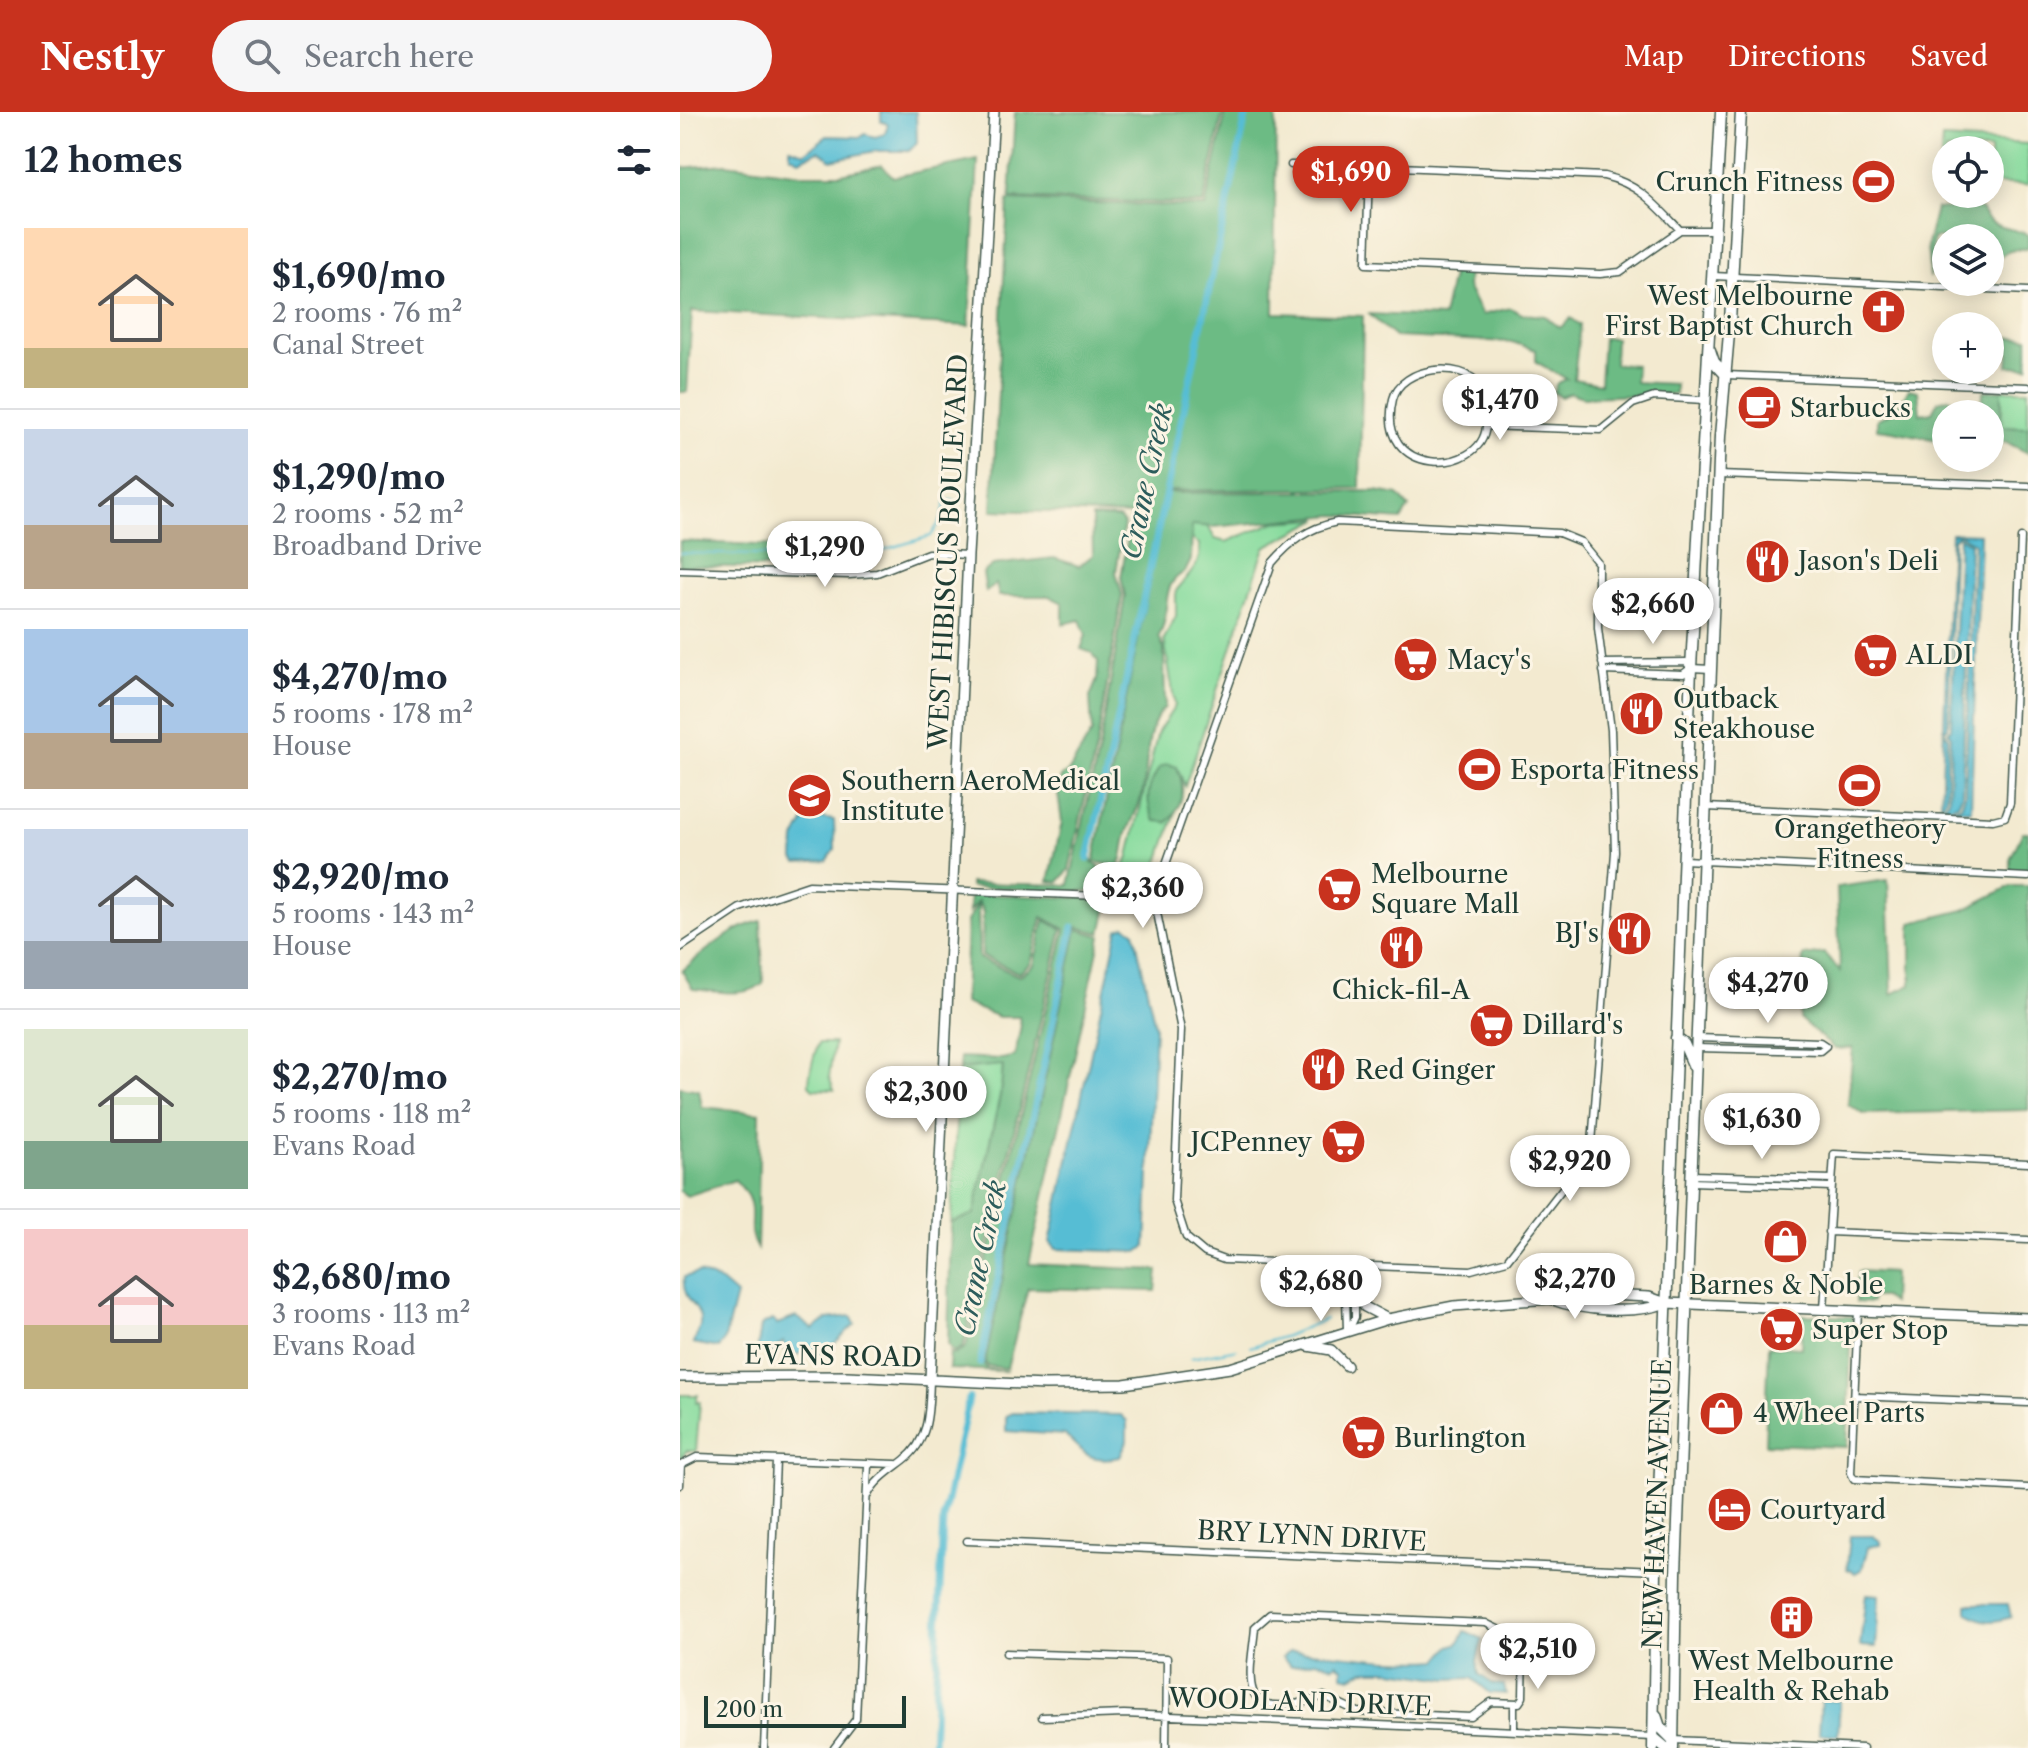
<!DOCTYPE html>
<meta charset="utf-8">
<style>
:root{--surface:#fff;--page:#f6f6f7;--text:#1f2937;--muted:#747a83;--line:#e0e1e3;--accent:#c8321e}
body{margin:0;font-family:"Libre Caslon Text",serif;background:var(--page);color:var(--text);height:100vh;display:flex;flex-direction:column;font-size:30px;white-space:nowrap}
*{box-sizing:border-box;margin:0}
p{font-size:26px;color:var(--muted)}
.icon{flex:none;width:44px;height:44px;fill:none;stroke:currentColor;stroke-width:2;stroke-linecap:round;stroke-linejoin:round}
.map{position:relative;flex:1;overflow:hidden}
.drawer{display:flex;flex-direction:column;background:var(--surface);width:680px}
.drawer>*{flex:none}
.fabs{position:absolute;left:1252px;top:24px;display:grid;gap:16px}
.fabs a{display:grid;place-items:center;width:72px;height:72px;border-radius:50%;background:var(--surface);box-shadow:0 4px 20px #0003;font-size:40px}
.scale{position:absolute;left:24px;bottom:20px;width:202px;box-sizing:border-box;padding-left:8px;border:4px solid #1f3d34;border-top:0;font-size:22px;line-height:28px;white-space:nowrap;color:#1f3d34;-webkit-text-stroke:6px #fcf5e5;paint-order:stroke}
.price{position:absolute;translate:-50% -68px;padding:0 18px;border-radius:28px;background:#fff;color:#222;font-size:26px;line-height:52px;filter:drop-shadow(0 2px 4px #0008)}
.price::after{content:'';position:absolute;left:50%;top:48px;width:24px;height:18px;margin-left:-12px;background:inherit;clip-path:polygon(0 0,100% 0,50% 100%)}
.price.active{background:var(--accent);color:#fff}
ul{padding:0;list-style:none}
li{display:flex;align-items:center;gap:24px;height:200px;padding:0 24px}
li+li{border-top:2px solid var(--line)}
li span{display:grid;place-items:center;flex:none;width:224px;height:160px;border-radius:0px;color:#555}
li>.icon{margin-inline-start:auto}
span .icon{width:96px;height:96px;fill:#fffc;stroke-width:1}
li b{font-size:34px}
h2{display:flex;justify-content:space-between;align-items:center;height:96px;padding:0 24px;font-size:34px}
header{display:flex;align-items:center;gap:48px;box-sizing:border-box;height:112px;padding:0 40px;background:var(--accent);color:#fff}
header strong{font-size:38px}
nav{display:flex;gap:44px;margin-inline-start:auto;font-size:28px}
.search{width:560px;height:72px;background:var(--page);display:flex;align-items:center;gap:20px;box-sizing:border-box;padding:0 28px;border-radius:44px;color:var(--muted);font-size:30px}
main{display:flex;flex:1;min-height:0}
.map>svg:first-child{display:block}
</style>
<header>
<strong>Nestly</strong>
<div class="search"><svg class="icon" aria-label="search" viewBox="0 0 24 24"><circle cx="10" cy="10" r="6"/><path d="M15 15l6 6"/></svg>Search here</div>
<nav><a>Map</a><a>Directions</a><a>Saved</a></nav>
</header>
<main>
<section class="drawer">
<h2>12 homes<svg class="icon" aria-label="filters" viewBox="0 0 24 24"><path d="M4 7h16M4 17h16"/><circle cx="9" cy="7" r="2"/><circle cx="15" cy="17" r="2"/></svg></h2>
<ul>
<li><span style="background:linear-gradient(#ffd9b3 75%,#c2b280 0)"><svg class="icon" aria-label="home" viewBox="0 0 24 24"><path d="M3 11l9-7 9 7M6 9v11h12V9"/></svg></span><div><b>$1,690/mo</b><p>2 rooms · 76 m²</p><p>Canal Street</p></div></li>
<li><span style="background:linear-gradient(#c9d6e8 60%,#b9a48a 0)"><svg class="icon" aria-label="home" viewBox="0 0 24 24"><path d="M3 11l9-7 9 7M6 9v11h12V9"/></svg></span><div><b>$1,290/mo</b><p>2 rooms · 52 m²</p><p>Broadband Drive</p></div></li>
<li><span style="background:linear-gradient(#a9c7e8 65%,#b9a48a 0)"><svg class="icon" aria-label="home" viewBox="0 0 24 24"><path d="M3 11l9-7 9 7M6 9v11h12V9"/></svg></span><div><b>$4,270/mo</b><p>5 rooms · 178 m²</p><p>House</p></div></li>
<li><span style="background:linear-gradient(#c9d6e8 70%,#9aa5b1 0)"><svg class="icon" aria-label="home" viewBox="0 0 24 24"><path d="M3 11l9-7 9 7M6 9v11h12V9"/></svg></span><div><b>$2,920/mo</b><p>5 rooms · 143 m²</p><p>House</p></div></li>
<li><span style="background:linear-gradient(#dfe7d0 70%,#7fa58c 0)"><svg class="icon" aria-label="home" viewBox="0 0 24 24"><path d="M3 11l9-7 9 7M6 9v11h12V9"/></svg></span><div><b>$2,270/mo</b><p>5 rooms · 118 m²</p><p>Evans Road</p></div></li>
<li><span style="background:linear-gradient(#f6c9c9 60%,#c2b280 0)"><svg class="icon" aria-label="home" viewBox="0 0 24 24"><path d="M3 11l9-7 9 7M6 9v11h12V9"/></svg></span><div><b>$2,680/mo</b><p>3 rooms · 113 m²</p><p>Evans Road</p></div></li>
</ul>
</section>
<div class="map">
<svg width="1348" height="1636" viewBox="0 0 1348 1636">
<rect width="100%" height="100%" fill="#fcf5e5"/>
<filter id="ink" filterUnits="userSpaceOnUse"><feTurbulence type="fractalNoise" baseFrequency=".0125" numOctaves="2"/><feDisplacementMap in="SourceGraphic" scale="16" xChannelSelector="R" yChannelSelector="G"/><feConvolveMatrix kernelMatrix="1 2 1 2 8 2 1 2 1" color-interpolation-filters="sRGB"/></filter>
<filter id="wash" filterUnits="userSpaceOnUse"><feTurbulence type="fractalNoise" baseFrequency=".006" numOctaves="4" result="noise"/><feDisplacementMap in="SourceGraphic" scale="32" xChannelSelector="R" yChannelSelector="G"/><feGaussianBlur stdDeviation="1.8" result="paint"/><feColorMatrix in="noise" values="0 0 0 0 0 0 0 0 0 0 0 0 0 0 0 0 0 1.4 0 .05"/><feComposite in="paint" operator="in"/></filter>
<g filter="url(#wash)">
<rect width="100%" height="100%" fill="#f3ead0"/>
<path fill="#86db9d" stroke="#528c68" stroke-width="2" d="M1262 27 1348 32V73L1310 71V38H1266V69L1260 60Z
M1322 278H1348V315H1321Z
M639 407 585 435 505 674 497 655 488 710 496 700 471 773 459 777 417 774 422 757 444 754 448 748 478 620 495 594 484 527 496 504V479C508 463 523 453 519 432L512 427V413L528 414 535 427 546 430 595 410Z
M139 931H154L149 965 154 978 133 977 129 973C129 962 134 941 139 931Z
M323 952 321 979 294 1103 271 1111 279 957Z
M0 1283H18L16 1290H20L16 1339H6L0 1349Z"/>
<path fill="#6cbb84" stroke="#467c5c" stroke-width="2" d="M335 0H543L523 92 330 86Z
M546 0H596L594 201 683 204 680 376 485 379 410 742 412 751 420 755 413 767 414 776 430 780 290 775V771L389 773 420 633 445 484 441 465 452 403 312 398 328 88 525 95Z
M298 48 289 214 12 199 7 280H0V56L46 52 121 62H161L202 53 213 65Z
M1256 96 1301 97C1312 120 1328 113 1348 123V136L1330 138 1310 152V126H1253L1250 166 1247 133Z
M773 159H788L787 175 802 203 830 196 842 202 865 204 880 216 891 206 900 213 894 267 920 272 923 226H935L934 252 956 253 955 270 995 272V282L903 285 890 281 881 285 873 280 877 271 887 267 856 250V238L832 230 715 225 689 202 763 205Z
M1330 225 1348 226V255L1328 254Z
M1229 277 1238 279 1240 302 1252 300 1258 289 1269 286 1276 290 1275 302H1266V329C1241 326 1222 319 1197 317V307L1215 299Z
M1322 278 1321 314 1348 315V341L1326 330 1310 332V302H1302L1303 279Z
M696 379 718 383 729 395 721 408 655 403 533 415 512 413 511 448 505 460C478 472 492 502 479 524L484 537 485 595C464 616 469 650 463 678 460 695 450 709 446 725 443 735 444 744 439 754L414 750 487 381Z
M412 405 439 406 444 412 436 460 442 483 417 632 389 758 379 770 369 769 382 710 378 682 381 664 389 659 412 620 410 585 417 568 418 549 412 541 401 537 406 523 400 508 383 512V491L369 484H319L316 472 306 480 303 461 313 453 374 446 399 454 413 443Z
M0 429 117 435 108 456 0 454Z
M488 652 497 655C506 678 504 691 488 710L475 709C464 689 467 674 480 655Z
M1343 720H1348V761L1330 760V747Z
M1208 768 1212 882 1231 873V811L1284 798 1331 774H1348V998L1183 1002 1168 992 1173 936 1155 937 1120 907 1123 844 1144 841 1160 859 1157 775Z
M290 782 429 787 421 821 398 815 394 817 302 1249 307 1257 327 1259 269 1257 270 1240 274 1243 286 1235 385 817 362 805 351 851 339 861 302 844 303 800 298 789 289 800Z
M298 792 299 846 339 864 354 853 364 808 382 817 283 1235 274 1240 268 1233 271 1111 294 1102 321 979 323 953 279 957 280 945 322 947 335 944 341 913 339 905H319L284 891 287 809Z
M81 809 83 872C64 886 36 879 13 877L2 859C24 840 52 815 81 809Z
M397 817 421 824 349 1152 478 1158 476 1179 348 1176 327 1256 308 1254 305 1250Z
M0 975 19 978 22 995 80 1001 77 1137C61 1111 85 1097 55 1068L7 1084 0 1079Z
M1178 1159 1213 1161 1212 1191 1204 1185H1192L1191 1191 1176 1190Z
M1122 1203 1172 1205 1167 1335 1085 1332 1089 1234 1121 1236Z"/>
<path fill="#56bdd4" stroke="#3a7d84" stroke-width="2" d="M201 0H236L237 31 229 39H195L151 48 139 39 119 48 110 43V36L125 41 147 24 181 25 185 22 195 25 205 22 208 12 201 9Z
M1271 421 1300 422 1291 698 1272 697 1281 694 1285 683 1294 431 1279 422 1273 427 1268 615 1264 619 1268 625 1266 687 1262 692 1266 697H1261Z
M1279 425 1290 431 1282 683 1278 692 1268 695 1265 693 1269 688 1271 624 1268 620 1271 616Z
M127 704 154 708 155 737 147 749 117 751 114 747 115 727Z
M445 814 454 819 475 914 466 1134 458 1140 376 1137 370 1130 438 817Z
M19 1161 41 1170 56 1183 44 1230 39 1236 13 1231C35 1193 0 1196 4 1165Z
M171 1204 175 1212 143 1242H107L103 1230 91 1241 77 1239 81 1214 92 1208 97 1212 116 1205 133 1217 148 1207Z
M333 1301 441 1303 447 1309V1329L440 1345C410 1351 404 1342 385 1323L326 1319V1304Z
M1170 1424H1193L1200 1429V1433L1188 1435 1182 1457 1175 1461 1167 1457Z
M1186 1482 1199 1483 1196 1535 1180 1534Z
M1287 1492H1328L1331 1505C1313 1511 1302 1511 1287 1500Z
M785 1519 803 1527 797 1549 799 1562 813 1572 824 1573 826 1582 810 1581 792 1566 768 1567 705 1558H684L671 1565 662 1563V1556L657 1551 654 1554 636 1549 611 1554 602 1545 610 1539C661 1541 710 1552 759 1548L770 1534 779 1531Z
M1141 1588 1160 1589 1158 1623 1139 1622Z"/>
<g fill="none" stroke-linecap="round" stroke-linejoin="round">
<path stroke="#56bdd4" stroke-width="2" d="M0 441 111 444
M132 445 173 447 251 424 261 408 266 389 275 388
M570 1235 606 1224 646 1207
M511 1246 557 1237"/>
<path stroke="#56bdd4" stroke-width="7" d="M408 747 567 0
M300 1251 393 815
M253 1636 263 1407 289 1286"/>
</g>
</g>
<g filter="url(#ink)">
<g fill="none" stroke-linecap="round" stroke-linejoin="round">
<defs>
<path id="street" d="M611 53 684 55 689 60
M689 60 686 152 920 162 940 160 1000 118H1036
M689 60 697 54 924 64C959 72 976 93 1000 118
M1033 164 1348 179
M1046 263 1348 275
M806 314C802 365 694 366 713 287 721 254 783 248 799 273 808 285 806 300 806 314L921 318 953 292 974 285 1024 288
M1039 363 1348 374
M657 410 879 421 901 430 918 451V516L931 618 935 740 912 1031 896 1059 827 1148 791 1158 544 1148 525 1141 506 1125 494 1088 501 918 474 786 592 451C611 429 628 416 657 410Z
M0 458 169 463 197 461 248 441 288 443
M922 551 1006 550 1011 556
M923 559 1003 562 1011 556 1031 557
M1026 695 1313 708 1325 705 1330 691 1341 426
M1004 748 1348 765
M0 836 60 796 129 773 474 786
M1017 926 1140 930 1146 934
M1017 936 1140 939 1146 934
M1012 1063 1152 1067
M1011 1070 1151 1075
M1148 1120 1348 1128
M665 1154 667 1218
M1144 1197 1154 1042 1348 1051
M1178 1199 1171 1361 1174 1367 1348 1376
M668 1220 675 1205V1154
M1175 1284 1348 1291
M0 1373 1 1353 17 1345 216 1352
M188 1383C195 1368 211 1358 224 1348 250 1328 249 1297 250 1267
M287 1429 976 1459
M590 1502 806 1511C819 1519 836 1522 844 1533L843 1585 839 1591 811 1590 791 1605 678 1600 644 1584C627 1590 582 1604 573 1579 567 1562 574 1533 575 1515Z
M326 1541 487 1546 486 1636
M362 1605 444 1602 973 1625
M834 1616V1592
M834 1619V1591
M993 1628 1183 1636
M84 1636 96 1349
M154 1636 176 1607 188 1354"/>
<path id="secondary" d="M675 1177 685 1195 708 1207
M870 1187C901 1199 955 1203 986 1191
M628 1234 651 1238 667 1254
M0 1265 167 1264 365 1273 444 1272 550 1256 708 1207 774 1194 870 1187 885 1181 969 1185 986 1191 1348 1206
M250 1267 288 443 314 0"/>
<path id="primary" d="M1030 238 1034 250 1046 263
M996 926 1004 932 1014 955
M976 1603 980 1615 993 1628
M973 1625 986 1636
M973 1636 976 1459 1011 556 1041 0
M993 1636 996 1462 1040 324 1050 210 1061 0"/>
</defs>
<use href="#street" stroke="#3f574b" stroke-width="9"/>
<use href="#secondary" stroke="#3f574b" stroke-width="12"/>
<use href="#primary" stroke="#3f574b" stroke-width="13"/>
<use href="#street" stroke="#fff" stroke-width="6"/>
<use href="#secondary" stroke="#fff" stroke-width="9"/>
<use href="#primary" stroke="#fff" stroke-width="10"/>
</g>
</g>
<defs>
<symbol id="stadium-disc" viewBox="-11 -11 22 22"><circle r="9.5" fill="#c8321e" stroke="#fcf5e5"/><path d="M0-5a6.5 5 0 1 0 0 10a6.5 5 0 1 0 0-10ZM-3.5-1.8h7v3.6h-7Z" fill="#fff"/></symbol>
<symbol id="church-disc" viewBox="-11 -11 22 22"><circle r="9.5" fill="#c8321e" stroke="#fcf5e5"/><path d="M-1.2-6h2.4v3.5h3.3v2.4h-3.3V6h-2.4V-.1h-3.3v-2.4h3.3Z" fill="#fff"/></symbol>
<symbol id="cafe-disc" viewBox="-11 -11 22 22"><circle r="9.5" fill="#c8321e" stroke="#fcf5e5"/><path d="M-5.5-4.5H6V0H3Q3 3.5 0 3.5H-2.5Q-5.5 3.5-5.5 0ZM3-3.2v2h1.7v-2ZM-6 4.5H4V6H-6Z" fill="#fff"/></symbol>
<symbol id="restaurant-disc" viewBox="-11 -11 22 22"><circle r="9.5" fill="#c8321e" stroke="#fcf5e5"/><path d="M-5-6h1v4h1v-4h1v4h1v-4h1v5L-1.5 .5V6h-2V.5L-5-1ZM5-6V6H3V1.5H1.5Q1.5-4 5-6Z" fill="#fff"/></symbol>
<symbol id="supermarket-disc" viewBox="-11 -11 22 22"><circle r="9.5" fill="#c8321e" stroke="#fcf5e5"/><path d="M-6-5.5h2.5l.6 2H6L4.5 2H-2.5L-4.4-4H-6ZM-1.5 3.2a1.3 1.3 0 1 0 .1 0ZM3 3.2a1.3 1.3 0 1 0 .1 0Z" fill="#fff"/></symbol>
<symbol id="university-disc" viewBox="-11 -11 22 22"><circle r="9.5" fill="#c8321e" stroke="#fcf5e5"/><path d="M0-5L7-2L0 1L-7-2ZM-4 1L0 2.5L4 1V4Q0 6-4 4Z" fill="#fff"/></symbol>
<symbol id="shop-disc" viewBox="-11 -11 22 22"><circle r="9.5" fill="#c8321e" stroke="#fcf5e5"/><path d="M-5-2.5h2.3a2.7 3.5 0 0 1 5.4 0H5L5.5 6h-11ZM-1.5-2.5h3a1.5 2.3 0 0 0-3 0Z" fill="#fff"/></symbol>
<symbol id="hotel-disc" viewBox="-11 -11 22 22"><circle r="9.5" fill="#c8321e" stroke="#fcf5e5"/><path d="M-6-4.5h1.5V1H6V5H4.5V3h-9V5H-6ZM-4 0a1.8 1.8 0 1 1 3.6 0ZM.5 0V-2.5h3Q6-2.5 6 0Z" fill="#fff"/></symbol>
<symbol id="building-disc" viewBox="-11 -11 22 22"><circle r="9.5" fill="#c8321e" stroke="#fcf5e5"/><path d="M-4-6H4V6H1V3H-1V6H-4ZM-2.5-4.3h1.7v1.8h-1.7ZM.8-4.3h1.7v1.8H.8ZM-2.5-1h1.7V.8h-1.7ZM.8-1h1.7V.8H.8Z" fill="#fff"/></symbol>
</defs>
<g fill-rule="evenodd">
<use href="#stadium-disc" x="1168" y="44" width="51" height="51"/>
<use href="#church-disc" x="1178" y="174" width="51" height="51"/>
<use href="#cafe-disc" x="1054" y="270" width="51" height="51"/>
<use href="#restaurant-disc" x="1062" y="424" width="51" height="51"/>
<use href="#supermarket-disc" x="1170" y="518" width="51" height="51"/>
<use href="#supermarket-disc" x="710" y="522" width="51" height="51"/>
<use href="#restaurant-disc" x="936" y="576" width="51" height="51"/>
<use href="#stadium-disc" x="774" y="632" width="51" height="51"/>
<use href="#stadium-disc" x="1154" y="648" width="51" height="51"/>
<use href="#university-disc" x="104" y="658" width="51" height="51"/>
<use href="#supermarket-disc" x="634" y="752" width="51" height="51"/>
<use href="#restaurant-disc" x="924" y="796" width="51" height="51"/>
<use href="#restaurant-disc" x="696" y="810" width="51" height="51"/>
<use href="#supermarket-disc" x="786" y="888" width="51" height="51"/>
<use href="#restaurant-disc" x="618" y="932" width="51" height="51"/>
<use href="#supermarket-disc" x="638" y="1004" width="51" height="51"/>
<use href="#shop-disc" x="1080" y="1104" width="51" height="51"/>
<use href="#supermarket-disc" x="1076" y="1192" width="51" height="51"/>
<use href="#shop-disc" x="1016" y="1276" width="51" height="51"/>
<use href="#supermarket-disc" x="658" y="1300" width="51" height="51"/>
<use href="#hotel-disc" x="1024" y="1372" width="51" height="51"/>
<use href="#building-disc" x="1086" y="1480" width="51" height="51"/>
</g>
<g text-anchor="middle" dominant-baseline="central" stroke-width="6" stroke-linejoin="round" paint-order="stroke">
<g font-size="26" fill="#1f3d34" stroke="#fcf5e5" text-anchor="start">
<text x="1163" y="70" text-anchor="end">Crunch Fitness</text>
<text x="1173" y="184" text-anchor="end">West Melbourne<tspan x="1173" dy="30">First Baptist Church</tspan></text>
<text x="1110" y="296">Starbucks</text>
<text x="1118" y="449">Jason's Deli</text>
<text x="1226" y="543">ALDI</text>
<text x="767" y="548">Macy's</text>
<text x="993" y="587">Outback<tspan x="993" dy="30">Steakhouse</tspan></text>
<text x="830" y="658">Esporta Fitness</text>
<text x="161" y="669">Southern AeroMedical<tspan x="161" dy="30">Institute</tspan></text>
<text x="1180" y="717" text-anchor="middle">Orangetheory<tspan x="1180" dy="30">Fitness</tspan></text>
<text x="691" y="762">Melbourne<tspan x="691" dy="30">Square Mall</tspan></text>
<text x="919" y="821" text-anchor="end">BJ's</text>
<text x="721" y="878" text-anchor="middle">Chick-fil-A</text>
<text x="842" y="913">Dillard's</text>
<text x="675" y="958">Red Ginger</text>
<text x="632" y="1030" text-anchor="end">JCPenney</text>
<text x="1106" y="1173" text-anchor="middle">Barnes &amp; Noble</text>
<text x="1132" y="1218">Super Stop</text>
<text x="1073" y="1301">4 Wheel Parts</text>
<text x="714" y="1326">Burlington</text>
<text x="1080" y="1398">Courtyard</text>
<text x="1111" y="1549" text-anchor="middle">West Melbourne<tspan x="1111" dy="30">Health &amp; Rehab</tspan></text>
</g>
<g font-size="26" fill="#1f3d34" stroke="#fcf5e5">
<text transform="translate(268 440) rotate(-87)">WEST HIBISCUS BOULEVARD</text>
<text transform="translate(153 1244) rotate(1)">EVANS ROAD</text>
<text transform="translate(977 1392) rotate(-88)">NEW HAVEN AVENUE</text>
<text transform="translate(632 1424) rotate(3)">BRY LYNN DRIVE</text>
<text transform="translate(620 1590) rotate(2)">WOODLAND DRIVE</text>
</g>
<g font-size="28" font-style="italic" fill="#2d5d5c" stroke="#fcf5e5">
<text transform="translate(466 369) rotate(-78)">Crane Creek</text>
<text transform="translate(300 1146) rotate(-78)">Crane Creek</text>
</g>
</g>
</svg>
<div class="fabs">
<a><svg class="icon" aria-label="locate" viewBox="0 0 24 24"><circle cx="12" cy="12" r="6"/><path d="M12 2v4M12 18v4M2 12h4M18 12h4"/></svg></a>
<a><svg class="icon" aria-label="layers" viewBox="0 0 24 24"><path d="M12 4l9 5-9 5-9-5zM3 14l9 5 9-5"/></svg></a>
<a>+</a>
<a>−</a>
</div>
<div class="scale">200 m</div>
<b class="price active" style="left:671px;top:102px">$1,690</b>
<b class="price" style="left:820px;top:330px">$1,470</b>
<b class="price" style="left:145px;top:477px">$1,290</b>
<b class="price" style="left:973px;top:534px">$2,660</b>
<b class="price" style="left:463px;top:818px">$2,360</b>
<b class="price" style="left:1088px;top:913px">$4,270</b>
<b class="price" style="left:246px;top:1022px">$2,300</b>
<b class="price" style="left:1082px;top:1049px">$1,630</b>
<b class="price" style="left:890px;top:1091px">$2,920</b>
<b class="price" style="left:895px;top:1209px">$2,270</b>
<b class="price" style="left:641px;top:1211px">$2,680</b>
<b class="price" style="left:858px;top:1579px">$2,510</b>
</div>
</main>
